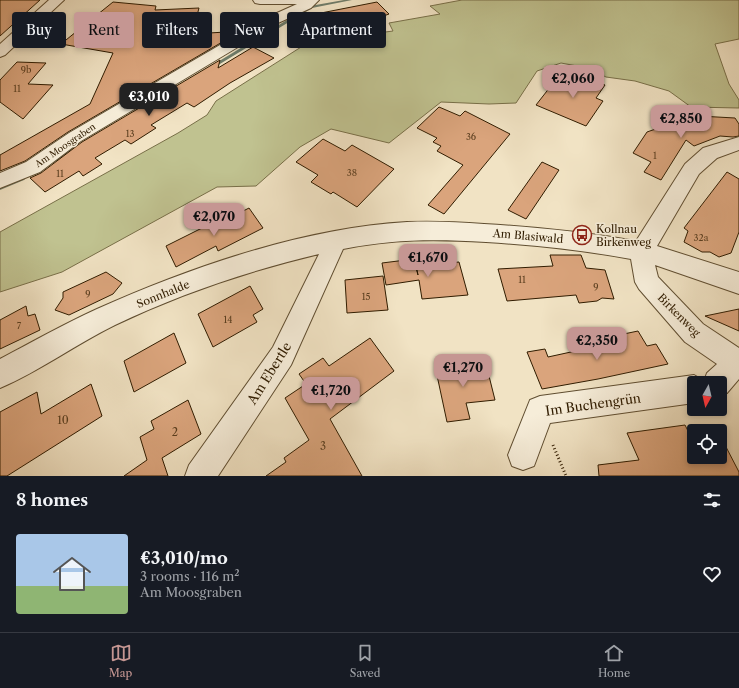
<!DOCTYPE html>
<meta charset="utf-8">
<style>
:root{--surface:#171b24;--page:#20242c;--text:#f1f3f6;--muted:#9ea1a6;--line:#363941;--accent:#c59692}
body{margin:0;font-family:"Libre Caslon Text",serif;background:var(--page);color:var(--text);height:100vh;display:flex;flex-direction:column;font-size:15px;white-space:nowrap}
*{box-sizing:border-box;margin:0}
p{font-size:13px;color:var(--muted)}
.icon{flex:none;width:22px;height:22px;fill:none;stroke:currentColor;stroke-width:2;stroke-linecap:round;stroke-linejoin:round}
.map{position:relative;height:476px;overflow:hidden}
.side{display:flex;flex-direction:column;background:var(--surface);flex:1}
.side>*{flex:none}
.top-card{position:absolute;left:12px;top:12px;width:400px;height:36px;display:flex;gap:8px}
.needle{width:26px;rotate:188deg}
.fabs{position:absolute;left:687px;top:376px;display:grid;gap:8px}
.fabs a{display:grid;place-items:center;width:40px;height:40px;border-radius:4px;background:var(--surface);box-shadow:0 2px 6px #0003;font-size:20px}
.price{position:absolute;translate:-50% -34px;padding:0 9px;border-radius:8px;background:var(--accent);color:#111;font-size:13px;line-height:26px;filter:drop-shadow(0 1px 2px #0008)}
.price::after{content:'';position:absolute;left:50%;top:24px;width:12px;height:9px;margin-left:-6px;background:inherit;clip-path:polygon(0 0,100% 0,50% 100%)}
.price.selected{background:#222;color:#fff}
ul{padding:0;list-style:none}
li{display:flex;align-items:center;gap:12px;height:100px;padding:0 16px}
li+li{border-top:1px solid var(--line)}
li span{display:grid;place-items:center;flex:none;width:112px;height:80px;border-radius:4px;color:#555}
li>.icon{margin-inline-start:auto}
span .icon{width:48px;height:48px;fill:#fffc;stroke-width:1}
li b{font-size:17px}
h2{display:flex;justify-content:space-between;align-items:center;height:48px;padding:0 16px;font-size:17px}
.pill{padding:0 14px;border-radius:4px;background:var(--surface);box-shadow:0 2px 6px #0003;font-size:14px;line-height:36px}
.pill.selected{background:var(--accent);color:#111}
.tab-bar{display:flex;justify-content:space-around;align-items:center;height:56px;border-top:1px solid var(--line);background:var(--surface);font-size:11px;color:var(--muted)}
.tab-bar a{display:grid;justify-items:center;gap:2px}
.tab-bar .selected{color:var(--accent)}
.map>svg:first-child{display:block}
</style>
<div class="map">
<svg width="739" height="476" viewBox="0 0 739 476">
<rect width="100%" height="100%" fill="#f1e3c4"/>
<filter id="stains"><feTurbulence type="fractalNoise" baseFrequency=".005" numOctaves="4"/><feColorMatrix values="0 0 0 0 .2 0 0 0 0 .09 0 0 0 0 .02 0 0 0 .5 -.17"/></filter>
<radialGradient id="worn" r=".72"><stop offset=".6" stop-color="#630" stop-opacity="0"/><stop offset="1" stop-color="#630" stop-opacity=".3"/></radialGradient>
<path fill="#c0c290" stroke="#786f48" d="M462 0H739V39L715 44 729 84 739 100V108L691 107 669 91 635 81 606 77 588 68 561 63 537 71 516 103 489 104 441 102 389 143 331 129 300 147 256 186 217 187 62 272 0 292V232L178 133 207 115 216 101 309 42 393 31 389 23 440 14 430 6Z"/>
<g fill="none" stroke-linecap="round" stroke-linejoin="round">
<path fill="#707d6a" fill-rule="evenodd" d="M344 0H352L312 8 215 67 211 66 310 6Z
M76 146 79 148 78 149 53 163H49L48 162 49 161Z
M22 177 25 179 24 180 0 190V186Z"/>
</g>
<path fill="#daa47c" stroke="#301c00" d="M0 0H40L0 36Z
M113 2 156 6 155 10 199 8 192 34 226 32 224 41 68 132 25 161 0 171V155L90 104 113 53 61 44Z
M377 2 389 14 343 31 321 13Z
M253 47 274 58 230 83 194 107 187 103 151 125 156 128 131 144 125 140 95 158 102 164 83 176 79 171 45 192 30 178 41 173 82 142 220 60 218 68Z
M17 62 46 63 28 84 53 85 23 119 0 102V80Z
M570 72 605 85 596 98 603 101 586 126 536 105 554 82 560 84Z
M439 107 460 116 465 111 510 134 444 214 428 205 463 165 437 151 441 146 433 142 437 138 417 128Z
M681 115 735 118 739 124V136L733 137 720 136 694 146 686 140 661 180 644 172 651 162 633 153 647 132 667 125 663 122Z
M323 139 345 151 352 145 394 169 357 207 333 192 331 194 311 182 318 175 296 162Z
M542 162 559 170 526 219 508 210Z
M727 172 739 179V232L731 253 719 257 710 252H702L684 242 688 231 684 228Z
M249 208 263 228 218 251 216 246 176 267 166 246 204 227 202 225 218 217 222 222Z
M550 255H581L586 268 605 270 614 299 602 298 597 301 579 303 576 295 507 301 498 269 553 266Z
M414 259 418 275 416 266 459 262 468 295 422 299 419 280 386 285 382 263Z
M106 272 122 283 113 294 69 315 55 310 63 298V292Z
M383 276 388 310 347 313 345 280Z
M250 286 263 309 253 315 257 322 213 347 198 314Z
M26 306 28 316 35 314 40 330 0 349V320Z
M739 309V331L705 316Z
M638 331 647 346 656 344 668 364 598 379 542 389 527 352 545 349 548 357 603 345 600 339Z
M174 333 186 363 134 392 124 361Z
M370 338 394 371 330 419 362 476H266L286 462 284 458 309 440 285 398 306 384 299 374 323 358 329 366Z
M485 360 495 400 466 403 470 419 447 422 435 366Z
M91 384 102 416 7 476H0V412L37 392 41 414Z
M188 400 201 434 162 458 168 476H124L147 460 140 437 154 429 151 421Z
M685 425 694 443V457H720V445H725L739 472V476H599L598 465 639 460 627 433Z"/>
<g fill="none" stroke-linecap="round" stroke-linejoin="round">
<defs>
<path id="minor" d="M49 0H64L5 55 0 57V44Z
M253 0H319L311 8 278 23 81 141 40 172 0 188V173L26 162 69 133 268 17 297 4H260L255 3Z
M739 137V150L717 158 699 174 657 246 739 272V294L655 265 658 277 703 324 739 348V379L727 393 720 395V383H694V403L550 423 534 466 523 470 512 466 508 455 530 400 540 396 694 375 704 381 707 373 717 364 685 342 639 289 635 282 631 259C583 250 535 245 486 242 434 239 394 239 343 249L291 365 218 476H185L189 465 273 347 319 254C248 271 180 294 115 325 76 344 40 371 0 388V359C32 342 64 324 97 309 191 267 304 228 407 222 433 221 458 222 484 224 535 227 585 232 636 241L685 164 703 148Z"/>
</defs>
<use href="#minor" stroke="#604e31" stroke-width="2"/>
<path stroke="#301c00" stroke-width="3" stroke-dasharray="1 2.5" stroke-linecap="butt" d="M553 445 566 476"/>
<use href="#minor" fill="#f6edd9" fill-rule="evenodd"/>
</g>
<defs>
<symbol id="bus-ring" viewBox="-11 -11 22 22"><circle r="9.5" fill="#f6edd9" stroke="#8f2418" stroke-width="1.5"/><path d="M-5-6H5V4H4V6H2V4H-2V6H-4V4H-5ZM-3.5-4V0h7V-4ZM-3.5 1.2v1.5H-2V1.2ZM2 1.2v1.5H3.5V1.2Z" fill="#8f2418"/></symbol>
</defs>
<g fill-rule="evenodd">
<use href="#bus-ring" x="571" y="224" width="22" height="22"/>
</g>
<g text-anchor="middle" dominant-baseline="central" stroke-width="3" stroke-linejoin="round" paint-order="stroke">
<g font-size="9" fill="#5a3e1f">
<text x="26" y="69">9b</text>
<text x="17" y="88">11</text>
<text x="130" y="133">13</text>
<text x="471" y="136">36</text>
<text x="655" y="155">1</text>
<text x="352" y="172">38</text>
<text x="60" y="173">11</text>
<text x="701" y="237">32a</text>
<text x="522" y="279">11</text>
<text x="596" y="286">9</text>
<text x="88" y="293">9</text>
<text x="366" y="296">15</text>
<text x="228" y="319">14</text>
<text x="19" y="325">7</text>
</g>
<g font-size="9" fill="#301c00" stroke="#f6edd9">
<text transform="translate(65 145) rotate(-34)">Am Moosgraben</text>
</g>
<g font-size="11" fill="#301c00" stroke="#f6edd9" text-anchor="start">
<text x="596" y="229">Kollnau<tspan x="596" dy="13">Birkenweg</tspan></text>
</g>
<g font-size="11" fill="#301c00" stroke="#f6edd9">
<text transform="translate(528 236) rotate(5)">Am Blasiwald</text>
<text transform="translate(163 294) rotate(-22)">Sonnhalde</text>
<text transform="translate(679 315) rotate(45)">Birkenweg</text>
</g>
<g font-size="11" fill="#5a3e1f">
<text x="63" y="420">10</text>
<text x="175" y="432">2</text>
<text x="323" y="446">3</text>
</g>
<g font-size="13" fill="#301c00" stroke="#f6edd9">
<text transform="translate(269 373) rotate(-58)">Am Ebertle</text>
<text transform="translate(593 404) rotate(-8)">Im Buchengrün</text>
</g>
</g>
<rect width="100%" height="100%" filter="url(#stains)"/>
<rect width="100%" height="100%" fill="url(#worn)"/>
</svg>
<div class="fabs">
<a><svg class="needle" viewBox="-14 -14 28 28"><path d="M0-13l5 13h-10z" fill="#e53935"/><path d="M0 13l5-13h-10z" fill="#9ea1a6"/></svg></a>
<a><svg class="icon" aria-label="locate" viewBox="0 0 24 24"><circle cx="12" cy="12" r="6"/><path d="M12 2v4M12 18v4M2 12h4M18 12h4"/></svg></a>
</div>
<b class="price" style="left:573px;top:99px">€2,060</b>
<b class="price selected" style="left:149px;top:117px">€3,010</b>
<b class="price" style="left:681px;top:139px">€2,850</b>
<b class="price" style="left:214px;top:237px">€2,070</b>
<b class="price" style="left:428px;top:278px">€1,670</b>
<b class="price" style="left:597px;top:361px">€2,350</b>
<b class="price" style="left:463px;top:388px">€1,270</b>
<b class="price" style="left:331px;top:411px">€1,720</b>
<div class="top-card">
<a class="pill">Buy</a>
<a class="pill selected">Rent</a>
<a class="pill">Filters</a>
<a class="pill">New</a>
<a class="pill">Apartment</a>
</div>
</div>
<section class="side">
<h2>8 homes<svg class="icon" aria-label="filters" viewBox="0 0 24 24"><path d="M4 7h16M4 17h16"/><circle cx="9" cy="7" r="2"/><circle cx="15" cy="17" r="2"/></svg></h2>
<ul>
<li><span style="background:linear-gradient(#a9c7e8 65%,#8fb573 0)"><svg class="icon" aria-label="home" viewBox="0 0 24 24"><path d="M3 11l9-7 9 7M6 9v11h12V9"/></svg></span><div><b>€3,010/mo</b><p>3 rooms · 116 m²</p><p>Am Moosgraben</p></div><svg class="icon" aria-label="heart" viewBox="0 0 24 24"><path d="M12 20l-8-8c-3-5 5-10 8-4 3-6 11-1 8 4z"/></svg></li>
</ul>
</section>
<nav class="tab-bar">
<a class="selected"><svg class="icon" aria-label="map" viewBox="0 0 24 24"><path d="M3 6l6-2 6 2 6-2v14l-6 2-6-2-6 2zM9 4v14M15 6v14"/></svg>Map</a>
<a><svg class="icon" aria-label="saved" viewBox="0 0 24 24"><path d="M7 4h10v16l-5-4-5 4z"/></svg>Saved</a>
<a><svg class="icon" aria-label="home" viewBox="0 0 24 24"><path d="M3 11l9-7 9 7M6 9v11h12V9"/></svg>Home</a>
</nav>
